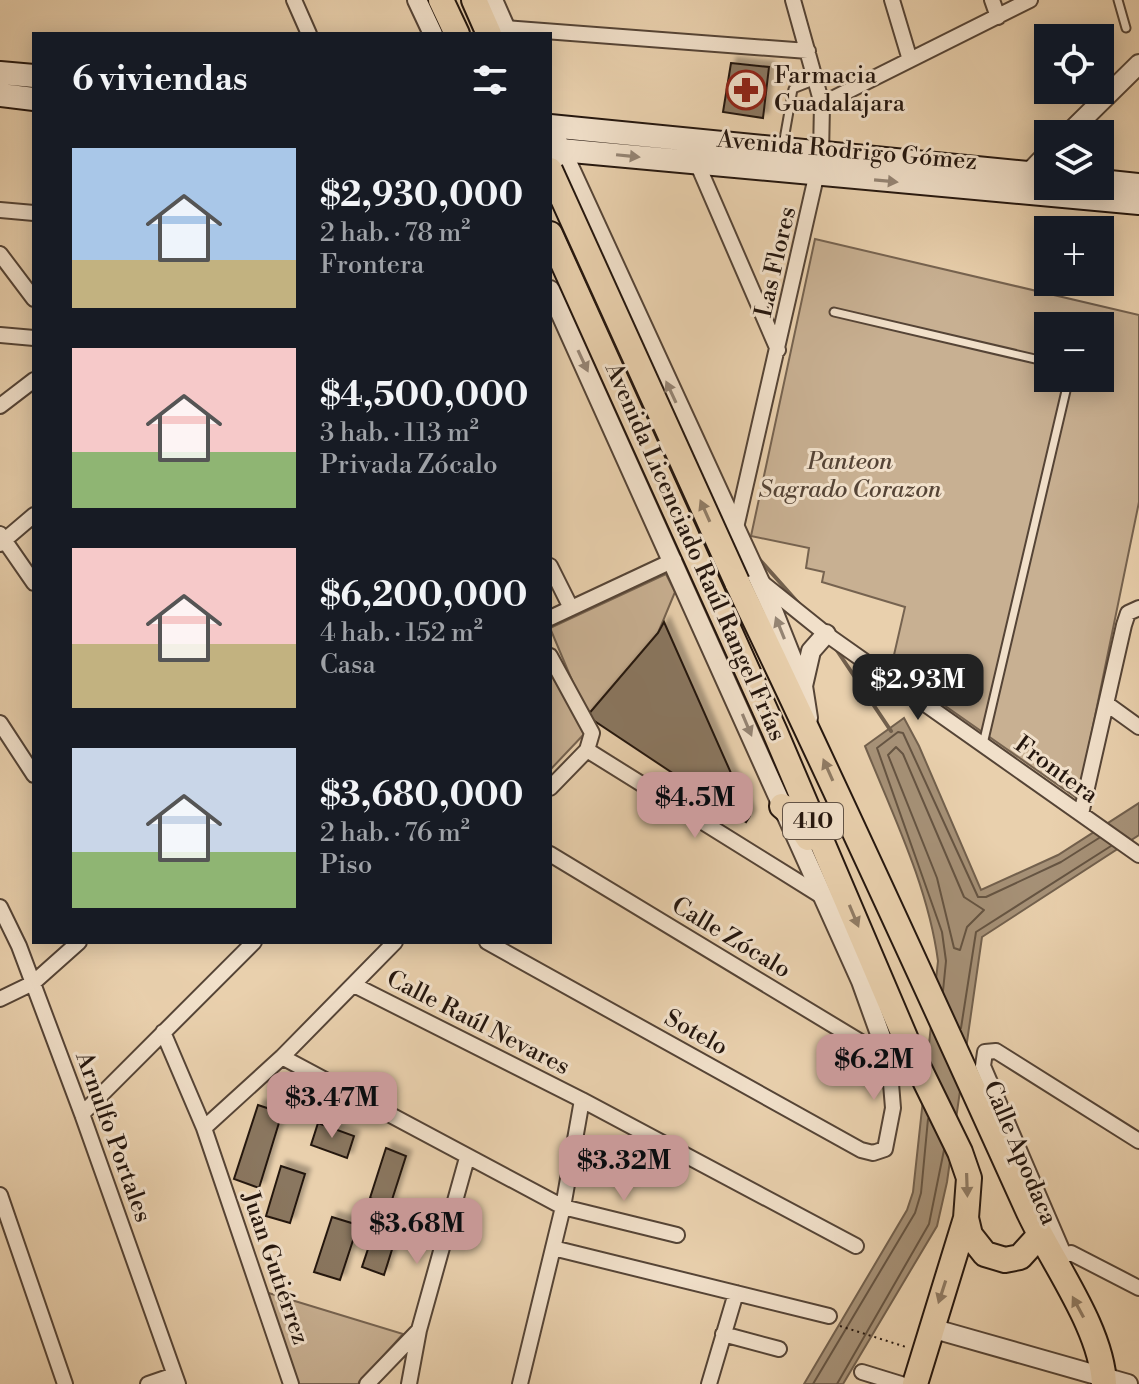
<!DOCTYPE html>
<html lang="es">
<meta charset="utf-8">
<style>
:root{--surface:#171b24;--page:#242831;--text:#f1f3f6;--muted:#9ea1a6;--accent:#c59692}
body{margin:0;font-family:"Libre Bodoni",serif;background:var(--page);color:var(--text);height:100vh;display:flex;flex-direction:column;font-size:30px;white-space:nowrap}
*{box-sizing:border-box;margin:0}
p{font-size:26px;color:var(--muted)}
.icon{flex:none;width:44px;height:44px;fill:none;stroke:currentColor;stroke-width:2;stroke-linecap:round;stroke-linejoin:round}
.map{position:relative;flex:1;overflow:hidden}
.side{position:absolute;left:32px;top:32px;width:520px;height:912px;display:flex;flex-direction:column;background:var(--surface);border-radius:0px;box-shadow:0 4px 20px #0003}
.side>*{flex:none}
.controls{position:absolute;left:1034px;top:24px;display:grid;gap:16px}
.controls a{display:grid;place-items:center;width:80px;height:80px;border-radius:0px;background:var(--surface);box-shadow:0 4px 20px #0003;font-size:40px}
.price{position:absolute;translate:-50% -68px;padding:0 18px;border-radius:16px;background:var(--accent);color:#111;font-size:26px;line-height:52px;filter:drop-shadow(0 2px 4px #0008)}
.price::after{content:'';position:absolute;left:50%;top:48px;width:24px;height:18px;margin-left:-12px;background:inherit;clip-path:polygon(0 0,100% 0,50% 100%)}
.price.selected{background:#222;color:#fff}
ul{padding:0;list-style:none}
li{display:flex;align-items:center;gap:24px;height:200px;padding:0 40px}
li span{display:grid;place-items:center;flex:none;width:224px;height:160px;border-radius:0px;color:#555}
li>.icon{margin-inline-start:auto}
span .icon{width:96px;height:96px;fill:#fffc;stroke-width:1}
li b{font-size:34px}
h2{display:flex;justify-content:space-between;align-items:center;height:96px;padding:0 40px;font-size:34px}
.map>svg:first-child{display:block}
</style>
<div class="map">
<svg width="1139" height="1384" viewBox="0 0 1139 1384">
<defs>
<filter id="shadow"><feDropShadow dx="5.5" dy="-5.5" stdDeviation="2" flood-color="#0004"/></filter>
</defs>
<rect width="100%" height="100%" fill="#e9d0ad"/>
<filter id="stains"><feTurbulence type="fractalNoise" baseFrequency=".0025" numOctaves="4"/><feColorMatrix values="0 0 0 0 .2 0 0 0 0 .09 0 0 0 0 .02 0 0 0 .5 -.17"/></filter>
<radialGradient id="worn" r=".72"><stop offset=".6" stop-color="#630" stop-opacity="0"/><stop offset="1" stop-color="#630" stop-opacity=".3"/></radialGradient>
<path fill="#c8b092" stroke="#766350" stroke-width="2" fill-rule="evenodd" d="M815 239 1139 315V502L1078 799 891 668 905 607 822 582 824 572 806 568 809 548 751 536ZM1048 326H1100V378H1048Z
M666 574 675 592 658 633 587 716 550 628Z
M550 673 586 732 550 770Z
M262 1291 403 1334 358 1384H299Z"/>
<path fill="#a69177" stroke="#72604d" stroke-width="2" d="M904 718 919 746 981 890 1058 855 1139 803V835L982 937 947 1182 937 1226 843 1384H804L907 1210 913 1192 938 961C928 886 893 815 865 746Z"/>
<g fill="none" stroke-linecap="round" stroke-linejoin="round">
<path stroke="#655442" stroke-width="2" d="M896 747 903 754 964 897 984 910 967 927 960 950 954 948 937 878 888 755Z
M943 991 946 961 942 932 877 748 898 732 903 733 978 897H986L1061 862 1099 838
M961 1028 976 932 1111 846
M813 1384 915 1213 921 1193 928 1119
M837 1384 929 1224 944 1150"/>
<path stroke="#72604d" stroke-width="4" d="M759 559 801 606
M834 646 891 731"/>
</g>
<path fill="#8a7761" stroke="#24160e" stroke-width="2" filter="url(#shadow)" d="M731 63 769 67 763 118 723 112Z
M664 622 750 816 746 822 587 716 658 633Z
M258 1105 282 1113 259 1188 234 1179Z
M318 1123 354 1136 347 1158 311 1145Z
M386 1148 406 1156 390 1206 370 1198Z
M281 1166 305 1174 290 1223 266 1216Z
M379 1216 400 1224 384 1275 362 1267Z
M332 1217 358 1225 340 1280 314 1272Z"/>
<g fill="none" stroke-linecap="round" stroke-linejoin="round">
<defs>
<path id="service" d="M1118 0 1126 28
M783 145 793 89 816 80
M834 312 1048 362
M983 744 1069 378"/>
<path id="minor" d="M294 0 309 34
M892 0 910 60
M992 0 998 17
M505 28 808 51
M822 104 1030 0
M697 163 778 350
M0 210 34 213
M0 254 34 299
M0 335 34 338
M0 406 34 380
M735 532 821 155 822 104 793 0
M0 534 34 583
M0 544 34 515
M550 566 571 608
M760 581 826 634 1139 855
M550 618 674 560
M550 656 592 733 587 750 550 788
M1107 704 1139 727
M0 723 34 775
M587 750 823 897
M1081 814 1124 625 1128 613 1139 608
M0 907 19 946 82 1114 178 1384
M487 942 861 1150 873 1153 885 1149 893 1108 889 1059 550 854
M354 985 582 1100 856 1246
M0 999 33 983 79 942
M163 1032 204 1128 291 1384
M282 1057 563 1207 677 1235
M82 1114 254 942
M204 1128 282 1057 395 942
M0 1195 65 1384
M553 1248 829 1316
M1063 1252 983 1066 985 1052 996 1051 1139 1141
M1057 1257 1071 1253 1139 1288
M723 1334 779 1349
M862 1372 901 1384
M148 1384 174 1375
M367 1384 419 1330
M409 1384 419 1330 467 1158
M520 1384 563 1207 582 1100
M709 1384 736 1293"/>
<path id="tertiary" d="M417 0 433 34
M493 0 508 34
M550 125 772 608 803 686 808 718
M1068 134 1139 64
M1023 179 1048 153
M550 290 861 981 889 1059
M803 686 811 651 826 634
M931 1328 1128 1384"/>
<path id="secondary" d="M0 73 34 76
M0 95 34 99
M550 126 1048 175
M550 149 1139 203
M1100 181 1139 185"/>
<path id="primary" d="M441 0 457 34
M474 0 489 34
M550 234 775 732 913 1056 960 1152 969 1178 966 1218 970 1235 985 1254 1005 1260 1020 1257 1039 1236
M737 582C836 789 932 998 1027 1208 1050 1260 1102 1327 1104 1384
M782 806 795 817 808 838
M915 1384 966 1218"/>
</defs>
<use href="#service" stroke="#554436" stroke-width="11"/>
<use href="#minor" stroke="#554436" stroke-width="18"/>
<use href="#tertiary" stroke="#554436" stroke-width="22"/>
<use href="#secondary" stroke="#24160e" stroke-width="26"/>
<use href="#primary" stroke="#24160e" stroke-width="28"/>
<path stroke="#24160e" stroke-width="2" stroke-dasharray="2 4" stroke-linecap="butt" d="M840 1326 906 1347"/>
<use href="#service" stroke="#f1e0ca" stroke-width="7"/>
<use href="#minor" stroke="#f1e0ca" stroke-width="14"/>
<use href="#tertiary" stroke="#f1e0ca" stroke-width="18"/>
<use href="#secondary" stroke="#f1e0ca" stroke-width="22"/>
<use href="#primary" stroke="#e9d0ad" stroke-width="24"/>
<defs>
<path id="primary-bridge" d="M550 170 737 582"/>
</defs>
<use href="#primary-bridge" stroke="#24160e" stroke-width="28" stroke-linecap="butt"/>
<use href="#primary-bridge" stroke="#e9d0ad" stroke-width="24"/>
</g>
<defs><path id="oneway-solid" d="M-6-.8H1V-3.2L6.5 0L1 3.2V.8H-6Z" transform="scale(2)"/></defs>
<g fill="#958575">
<use href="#oneway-solid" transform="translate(628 156) rotate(6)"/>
<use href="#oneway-solid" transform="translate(886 181) rotate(5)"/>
<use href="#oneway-solid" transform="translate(583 361) rotate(65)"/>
<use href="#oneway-solid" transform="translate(671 392) rotate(-115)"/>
<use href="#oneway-solid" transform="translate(780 628) rotate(-112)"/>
<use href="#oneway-solid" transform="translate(747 725) rotate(67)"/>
</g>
<g fill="#907c65">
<use href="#oneway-solid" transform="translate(705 511) rotate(-114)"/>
<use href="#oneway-solid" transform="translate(828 770) rotate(-114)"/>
<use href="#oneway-solid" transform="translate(854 916) rotate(67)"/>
<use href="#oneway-solid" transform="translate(967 1185) rotate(88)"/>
<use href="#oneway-solid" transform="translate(942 1292) rotate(108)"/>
<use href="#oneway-solid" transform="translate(1078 1307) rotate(-118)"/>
</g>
<defs>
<symbol id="pharmacy-ring" viewBox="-11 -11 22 22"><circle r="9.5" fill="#f1e0ca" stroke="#8f2418" stroke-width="1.5"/><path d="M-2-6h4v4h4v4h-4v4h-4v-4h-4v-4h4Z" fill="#8f2418"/></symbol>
</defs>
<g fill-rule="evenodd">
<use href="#pharmacy-ring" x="724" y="68" width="44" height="44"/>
</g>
<g text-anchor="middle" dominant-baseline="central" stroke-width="6" stroke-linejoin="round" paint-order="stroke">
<rect fill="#f1e0ca" stroke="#625346" stroke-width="2" x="783" y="803" width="60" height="36" rx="6"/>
<g font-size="22" font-weight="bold" fill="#24160e">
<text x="813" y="821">410</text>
</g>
<g font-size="24" fill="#24160e" stroke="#f1e0ca" text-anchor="start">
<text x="774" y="76">Farmacia<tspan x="774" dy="28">Guadalajara</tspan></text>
</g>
<g font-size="24" fill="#24160e" stroke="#f1e0ca">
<text transform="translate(847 151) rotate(5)">Avenida Rodrigo Gómez</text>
<text transform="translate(776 262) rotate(-77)">Las Flores</text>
<text transform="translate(695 552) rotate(66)">Avenida Licenciado Raúl Rangel Frías</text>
<text transform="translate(1056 770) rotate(36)">Frontera</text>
<text transform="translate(731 938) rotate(31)">Calle Zócalo</text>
<text transform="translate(478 1023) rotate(27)">Calle Raúl Nevares</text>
<text transform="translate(696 1033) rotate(29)">Sotelo</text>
<text transform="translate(113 1137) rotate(70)">Arnulfo Portales</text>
<text transform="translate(1020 1153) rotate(67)">Calle Apodaca</text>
<text transform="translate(275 1268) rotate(71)">Juan Gutiérrez</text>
</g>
<g font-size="24" font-style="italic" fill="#554436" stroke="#f1e0ca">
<text x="850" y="462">Panteon<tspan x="850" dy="28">Sagrado Corazon</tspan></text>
</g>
</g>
<rect width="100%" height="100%" filter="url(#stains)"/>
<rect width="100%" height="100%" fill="url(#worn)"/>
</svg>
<div class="controls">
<a><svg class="icon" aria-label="locate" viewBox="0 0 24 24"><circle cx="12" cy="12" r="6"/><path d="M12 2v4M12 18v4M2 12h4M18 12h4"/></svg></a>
<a><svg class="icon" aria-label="layers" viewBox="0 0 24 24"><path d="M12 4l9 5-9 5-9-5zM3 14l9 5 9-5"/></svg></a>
<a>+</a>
<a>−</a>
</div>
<b class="price selected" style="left:918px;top:722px">$2.93M</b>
<b class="price" style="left:695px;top:840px">$4.5M</b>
<b class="price" style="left:874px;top:1102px">$6.2M</b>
<b class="price" style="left:332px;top:1140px">$3.47M</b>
<b class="price" style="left:624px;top:1203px">$3.32M</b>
<b class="price" style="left:417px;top:1266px">$3.68M</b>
<section class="side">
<h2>6 viviendas<svg class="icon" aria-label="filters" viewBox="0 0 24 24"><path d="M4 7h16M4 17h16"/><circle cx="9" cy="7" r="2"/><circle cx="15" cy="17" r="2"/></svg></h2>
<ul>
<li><span style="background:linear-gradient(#a9c7e8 70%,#c2b280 0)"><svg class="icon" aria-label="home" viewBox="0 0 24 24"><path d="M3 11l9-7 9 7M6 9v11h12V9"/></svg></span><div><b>$2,930,000</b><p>2 hab. · 78 m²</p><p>Frontera</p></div></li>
<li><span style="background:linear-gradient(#f6c9c9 65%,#8fb573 0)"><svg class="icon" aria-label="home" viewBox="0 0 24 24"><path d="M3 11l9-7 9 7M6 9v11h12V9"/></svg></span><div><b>$4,500,000</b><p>3 hab. · 113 m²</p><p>Privada Zócalo</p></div></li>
<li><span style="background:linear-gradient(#f6c9c9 60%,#c2b280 0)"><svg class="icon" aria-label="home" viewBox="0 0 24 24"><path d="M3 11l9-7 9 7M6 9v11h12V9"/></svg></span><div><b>$6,200,000</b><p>4 hab. · 152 m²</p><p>Casa</p></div></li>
<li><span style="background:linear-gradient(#c9d6e8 65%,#8fb573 0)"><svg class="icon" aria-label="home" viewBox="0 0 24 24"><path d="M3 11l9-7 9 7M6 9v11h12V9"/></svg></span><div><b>$3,680,000</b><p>2 hab. · 76 m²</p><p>Piso</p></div></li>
</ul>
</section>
</div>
